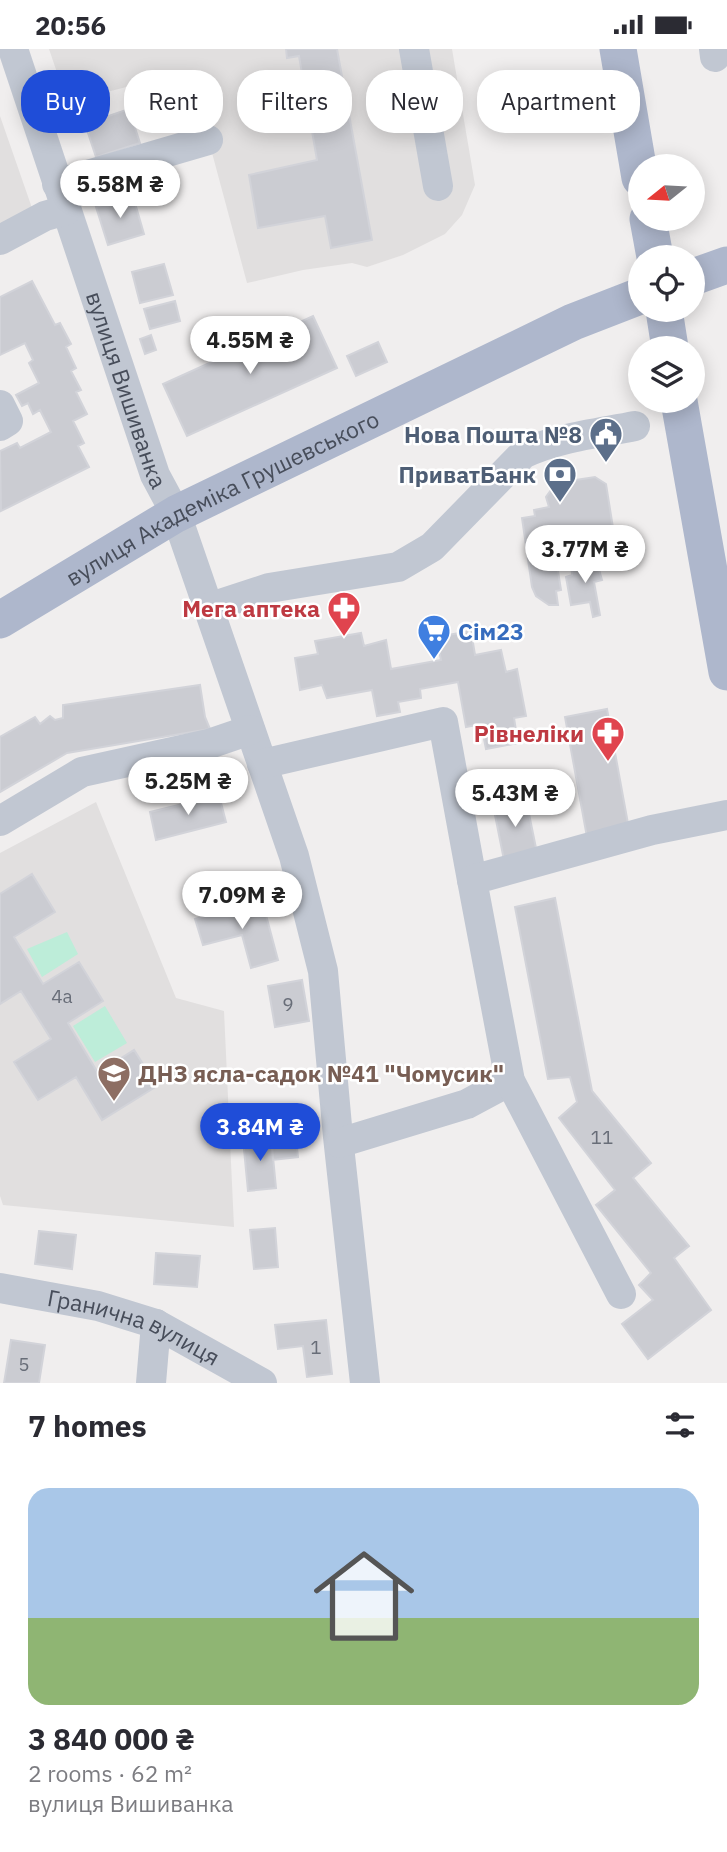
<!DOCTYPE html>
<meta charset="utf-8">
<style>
:root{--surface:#fff;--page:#f7f7f7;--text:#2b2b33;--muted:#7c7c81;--line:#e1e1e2;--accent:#1f4dd8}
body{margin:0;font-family:"IBM Plex Sans",sans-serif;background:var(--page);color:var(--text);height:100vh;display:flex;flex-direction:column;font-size:26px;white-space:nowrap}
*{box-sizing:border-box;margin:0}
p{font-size:23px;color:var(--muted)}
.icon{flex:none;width:38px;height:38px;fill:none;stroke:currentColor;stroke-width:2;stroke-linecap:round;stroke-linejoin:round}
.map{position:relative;height:1334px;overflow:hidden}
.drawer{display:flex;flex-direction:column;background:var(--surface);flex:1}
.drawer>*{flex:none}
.banner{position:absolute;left:21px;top:21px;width:686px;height:63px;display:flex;gap:14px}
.needle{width:46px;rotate:252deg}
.buttons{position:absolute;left:628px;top:105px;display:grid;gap:14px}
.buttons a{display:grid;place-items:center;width:77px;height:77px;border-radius:50%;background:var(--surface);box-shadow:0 4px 18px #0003;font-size:35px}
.price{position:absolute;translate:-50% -60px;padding:0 16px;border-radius:24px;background:#fff;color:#222;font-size:23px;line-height:46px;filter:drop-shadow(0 2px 4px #0008)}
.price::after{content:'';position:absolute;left:50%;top:42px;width:21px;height:16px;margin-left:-10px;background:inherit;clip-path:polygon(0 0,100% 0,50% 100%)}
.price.current{background:var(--accent);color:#fff}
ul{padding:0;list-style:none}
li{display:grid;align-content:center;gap:14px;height:371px;padding:0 28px}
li+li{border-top:2px solid var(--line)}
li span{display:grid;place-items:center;height:217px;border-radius:21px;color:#555}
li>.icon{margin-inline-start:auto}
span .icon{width:126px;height:126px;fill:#fffc;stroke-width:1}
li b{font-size:30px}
h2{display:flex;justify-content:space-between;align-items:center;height:84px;padding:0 28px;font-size:30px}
.tag{padding:0 24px;border-radius:28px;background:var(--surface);box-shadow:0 4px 18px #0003;font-size:24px;line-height:63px}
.tag.current{background:var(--accent);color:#fff}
.status{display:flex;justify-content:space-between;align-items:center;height:49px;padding:0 35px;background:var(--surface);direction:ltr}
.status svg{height:19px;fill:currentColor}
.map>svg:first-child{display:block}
</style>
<div class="status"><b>20:56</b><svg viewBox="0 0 49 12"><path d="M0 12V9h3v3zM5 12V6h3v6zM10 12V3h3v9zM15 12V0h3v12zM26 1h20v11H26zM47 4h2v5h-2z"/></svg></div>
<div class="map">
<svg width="727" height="1334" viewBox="0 0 727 1334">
<rect width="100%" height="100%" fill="#f0eeee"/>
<path fill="#e1dfdf" d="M49 0H452L475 136 462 166 445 185 403 206 367 218 352 214 303 221 247 234 190 22 67 53Z
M0 67 32 159 0 175Z
M96 753 176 949 224 962 234 1178 3 1156 0 1147V804Z"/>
<path fill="#bdedd9" d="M67 883 78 905 42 928 27 900Z
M105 957 127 994 95 1013 73 977Z"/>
<path fill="#cbccd2" stroke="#d2d3d9" stroke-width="2" d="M286 0H337L372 191 331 199 325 167 258 179 249 126 317 111 299 7 287 9Z
M129 60 140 94 96 108 85 75Z
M133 147 144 185 108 196 96 158Z
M164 215 173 246 140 254 132 223Z
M32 232 55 276 60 274 71 295 66 298 76 319 71 322 81 341 76 343 87 365 73 372 84 394 78 397 89 418 1 462 0 402 17 394 20 399 51 383 40 361 33 365 28 354 22 357 16 346 39 334 29 314 33 311 25 294 0 306V248Z
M175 252 180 272 150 280 144 260Z
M313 267 337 319 187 387 163 335Z
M151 286 156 301 145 305 140 290Z
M378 293 387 313 356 327 347 307Z
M595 428 606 435 614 485 608 495 555 503 561 541 556 542 558 556H549L536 547 532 538 522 469 535 467 534 461 549 458 546 448 556 434Z
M596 510 602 531 594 533 600 566 593 568 590 553 571 556 566 528 572 526 571 516Z
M471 582 475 606 501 601 506 623 517 620 526 667 514 669 518 694 486 700 481 675 466 678 458 633 420 640 421 649 398 653 400 663 377 667 372 641 327 649 322 636 300 641 295 609 318 605 315 592 361 584 364 597 386 591 391 620 441 611 436 588Z
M200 636 205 668 210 680 67 704 0 743V688L35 668 40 675 50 667 55 671 63 669V656Z
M607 660 629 780 587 788 565 668Z
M219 746 226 773 156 791 150 763Z
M526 750 537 804 504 811 493 756Z
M32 825 55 863 14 888 43 935 79 913 103 952 68 974 98 1024 134 1001 157 1037 102 1071 76 1028 38 1051 14 1013 51 990 21 942 0 955V845Z
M555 849 592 1042 651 1114 633 1129 689 1197 674 1209 711 1261 648 1310 622 1275 653 1251 639 1236 651 1224 596 1156 615 1141 559 1069 577 1053 570 1028 548 1030 515 858Z
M262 851 278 911 251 919 242 886 203 896 195 870Z
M302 931 309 972 275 978 268 937Z
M293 1059 298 1108 273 1111 268 1062Z
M271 1087 276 1139 248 1142 243 1090Z
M275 1179 278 1218 254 1220 250 1181Z
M39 1182 76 1186 72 1220 35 1215Z
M156 1204 200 1207 197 1238 154 1235Z
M326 1271 332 1325 307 1328 303 1297 278 1300 275 1276Z
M11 1291 45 1296 39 1334H4Z"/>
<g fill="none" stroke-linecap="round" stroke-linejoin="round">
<g stroke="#c1c7d2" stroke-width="30">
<path id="s1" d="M13 0 155 426 176 465 294 807 323 922 338 1088 365 1334"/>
<path d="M414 0 438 137"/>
<path d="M714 0 715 8"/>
<path d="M57 135 208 91"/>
<path d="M0 191 45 167 66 161"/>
<path d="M0 356 8 372 0 377"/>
<path d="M208 559 269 539 398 518 432 498 523 405C554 389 600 384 635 377"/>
<path d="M262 715 443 673 472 831"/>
<path d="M0 772 82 723 209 695 250 681"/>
<path d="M339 1094 467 1055 510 1032"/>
<path id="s2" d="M0 1239 98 1257 156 1275 262 1334"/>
<path d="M621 1245 510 1032 472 831 652 781 727 766"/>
<path d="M151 1334 156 1275"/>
</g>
<g stroke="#aeb7cc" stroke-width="37">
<path d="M618 0 640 129"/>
<path d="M648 170 655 208"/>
<path d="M693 228 727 216"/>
<path d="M664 261 670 299"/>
<path d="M679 352 727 623"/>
<path id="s3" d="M0 571 176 465 573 273 640 247"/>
</g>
</g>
<defs>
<symbol id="civic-pin" viewBox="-11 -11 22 30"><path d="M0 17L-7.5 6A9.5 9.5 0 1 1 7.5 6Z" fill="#5c6f8a" stroke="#fff"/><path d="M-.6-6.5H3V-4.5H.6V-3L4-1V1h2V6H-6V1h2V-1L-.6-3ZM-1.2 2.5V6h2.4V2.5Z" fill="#fff"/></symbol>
<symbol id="bank-pin" viewBox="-11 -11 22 30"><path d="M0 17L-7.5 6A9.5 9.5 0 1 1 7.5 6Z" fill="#5c6f8a" stroke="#fff"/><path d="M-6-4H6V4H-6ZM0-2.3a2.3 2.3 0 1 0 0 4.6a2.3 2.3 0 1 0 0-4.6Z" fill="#fff"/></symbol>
<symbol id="pharmacy-pin" viewBox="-11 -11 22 30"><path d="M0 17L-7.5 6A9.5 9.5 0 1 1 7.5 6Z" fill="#e0444e" stroke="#fff"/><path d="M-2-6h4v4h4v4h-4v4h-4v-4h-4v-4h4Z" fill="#fff"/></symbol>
<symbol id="supermarket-pin" viewBox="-11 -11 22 30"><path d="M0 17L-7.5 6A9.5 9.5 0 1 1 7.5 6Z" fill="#3f7fe0" stroke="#fff"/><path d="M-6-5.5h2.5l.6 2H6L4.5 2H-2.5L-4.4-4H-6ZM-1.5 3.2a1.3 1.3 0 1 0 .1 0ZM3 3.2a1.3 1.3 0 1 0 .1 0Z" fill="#fff"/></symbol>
<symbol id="school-pin" viewBox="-11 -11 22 30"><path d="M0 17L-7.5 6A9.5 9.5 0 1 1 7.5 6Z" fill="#8d6e63" stroke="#fff"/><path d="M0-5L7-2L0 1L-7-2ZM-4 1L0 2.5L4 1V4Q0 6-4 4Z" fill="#fff"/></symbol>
</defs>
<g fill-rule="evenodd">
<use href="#civic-pin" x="587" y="366" width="38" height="52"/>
<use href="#bank-pin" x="541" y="406" width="38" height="52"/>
<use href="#pharmacy-pin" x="325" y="540" width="38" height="52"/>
<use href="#supermarket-pin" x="415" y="563" width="38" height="52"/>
<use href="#pharmacy-pin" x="589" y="665" width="38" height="52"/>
<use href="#school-pin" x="95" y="1005" width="38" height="52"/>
</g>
<g text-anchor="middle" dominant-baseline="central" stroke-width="5" stroke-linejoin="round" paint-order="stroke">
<g font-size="19" fill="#686d78">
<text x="62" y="947">4а</text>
<text x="288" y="955">9</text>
<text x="602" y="1088">11</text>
<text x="316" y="1298">1</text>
<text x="24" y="1315">5</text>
</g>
<g font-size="23" fill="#474d5a" stroke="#fff">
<text stroke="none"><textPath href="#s1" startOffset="359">вулиця Вишиванка</textPath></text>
<text stroke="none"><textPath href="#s3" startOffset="254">вулиця Академіка Грушевського</textPath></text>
<text stroke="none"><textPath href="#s2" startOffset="140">Гранична вулиця</textPath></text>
</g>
<g font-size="23" font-weight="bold" fill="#4e5e75" stroke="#fff" text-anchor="end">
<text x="582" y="385">Нова Пошта №8</text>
<text x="536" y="425">ПриватБанк</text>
</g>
<g font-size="23" font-weight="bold" fill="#be3a42" stroke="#fff" text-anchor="end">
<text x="320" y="559">Мега аптека</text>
<text x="584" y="684">Рівнеліки</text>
</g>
<g font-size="23" font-weight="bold" fill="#366cbe" stroke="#fff" text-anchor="start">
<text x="458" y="582">Сім23</text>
</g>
<g font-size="23" font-weight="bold" fill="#785e54" stroke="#fff" text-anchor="start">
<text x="138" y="1024">ДНЗ ясла-садок №41 "Чомусик"</text>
</g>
</g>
</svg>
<div class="buttons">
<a><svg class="needle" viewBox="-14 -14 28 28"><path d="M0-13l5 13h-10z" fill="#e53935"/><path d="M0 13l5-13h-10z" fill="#7c7c81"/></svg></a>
<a><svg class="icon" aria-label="locate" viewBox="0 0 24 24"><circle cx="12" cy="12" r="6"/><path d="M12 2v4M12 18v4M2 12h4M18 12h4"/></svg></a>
<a><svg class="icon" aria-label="layers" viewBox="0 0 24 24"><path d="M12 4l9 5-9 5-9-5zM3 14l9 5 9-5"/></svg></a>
</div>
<b class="price" style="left:120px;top:171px">5.58M ₴</b>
<b class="price" style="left:250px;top:327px">4.55M ₴</b>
<b class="price" style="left:585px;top:536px">3.77M ₴</b>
<b class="price" style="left:188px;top:768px">5.25M ₴</b>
<b class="price" style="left:515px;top:780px">5.43M ₴</b>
<b class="price" style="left:242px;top:882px">7.09M ₴</b>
<b class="price current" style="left:260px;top:1114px">3.84M ₴</b>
<div class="banner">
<a class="tag current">Buy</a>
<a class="tag">Rent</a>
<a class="tag">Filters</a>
<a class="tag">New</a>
<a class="tag">Apartment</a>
</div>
</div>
<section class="drawer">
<h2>7 homes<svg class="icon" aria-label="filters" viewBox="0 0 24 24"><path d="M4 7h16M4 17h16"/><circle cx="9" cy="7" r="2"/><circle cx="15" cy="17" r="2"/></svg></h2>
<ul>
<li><span style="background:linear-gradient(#a9c7e8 60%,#8fb573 0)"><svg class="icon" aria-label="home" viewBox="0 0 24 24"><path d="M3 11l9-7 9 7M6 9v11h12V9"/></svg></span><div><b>3 840 000 ₴</b><p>2 rooms · 62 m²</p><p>вулиця Вишиванка</p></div></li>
</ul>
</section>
